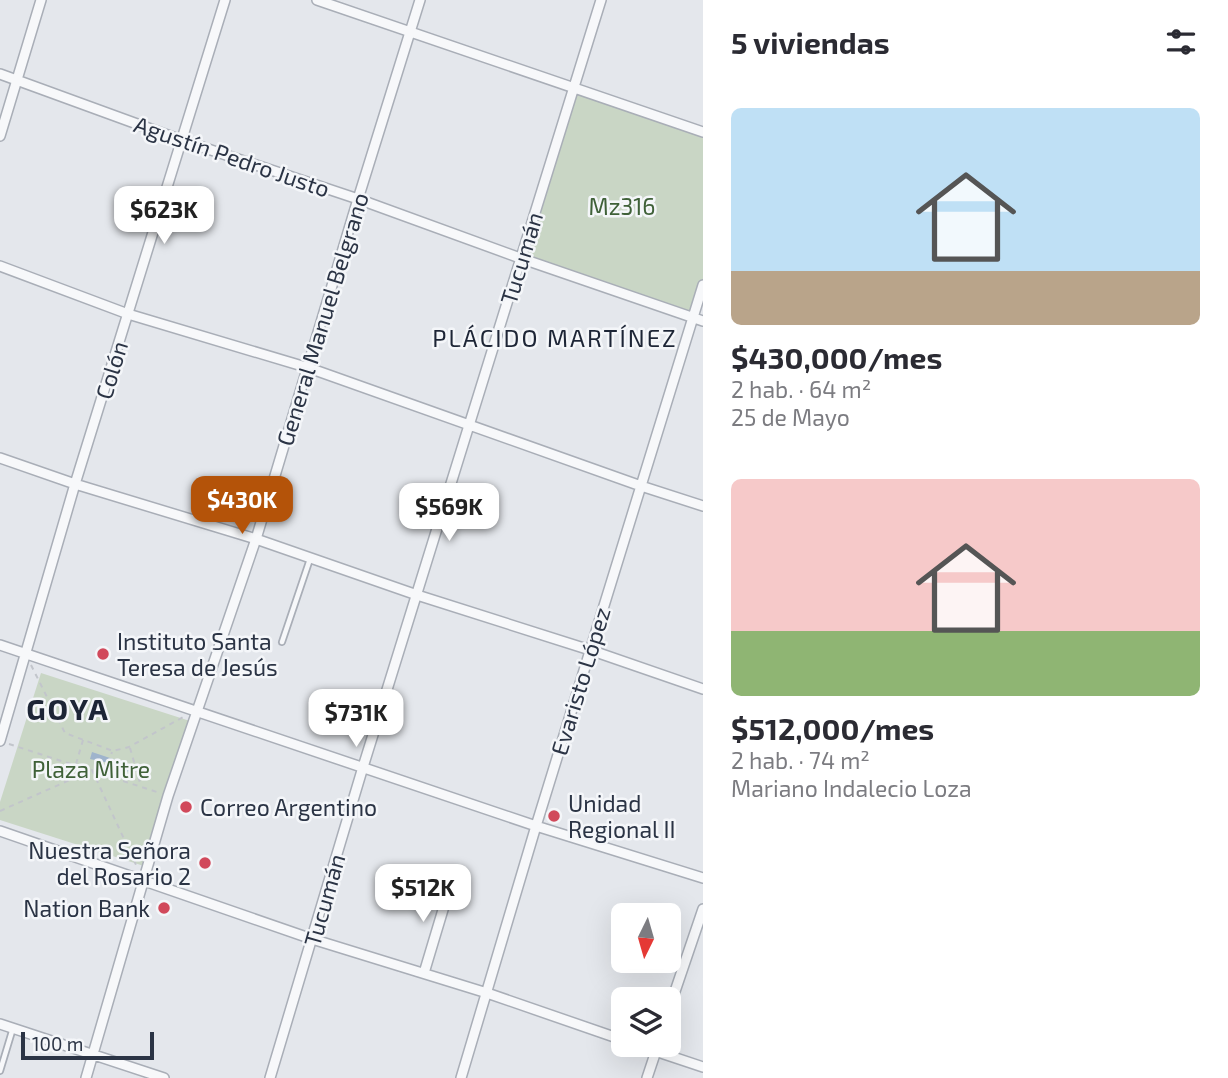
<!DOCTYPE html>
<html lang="es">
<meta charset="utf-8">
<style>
:root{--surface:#fff;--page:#f2f2f3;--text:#2b2b33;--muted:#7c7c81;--accent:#b45309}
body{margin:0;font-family:"Exo 2",sans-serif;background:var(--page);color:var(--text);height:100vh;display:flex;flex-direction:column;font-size:26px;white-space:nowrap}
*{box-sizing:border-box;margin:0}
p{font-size:23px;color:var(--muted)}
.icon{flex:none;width:38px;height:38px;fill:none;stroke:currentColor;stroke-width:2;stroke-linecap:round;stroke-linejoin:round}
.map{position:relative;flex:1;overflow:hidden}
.sheet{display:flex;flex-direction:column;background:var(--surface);width:525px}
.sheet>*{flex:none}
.needle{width:46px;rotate:185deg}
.buttons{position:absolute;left:611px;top:903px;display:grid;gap:14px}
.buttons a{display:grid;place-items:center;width:70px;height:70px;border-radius:10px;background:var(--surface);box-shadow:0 7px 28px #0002;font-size:35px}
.scale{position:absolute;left:21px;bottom:18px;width:133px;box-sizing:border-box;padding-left:7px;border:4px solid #2b3445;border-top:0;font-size:19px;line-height:24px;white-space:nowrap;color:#2b3445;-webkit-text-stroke:5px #f4f6f9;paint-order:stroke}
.price{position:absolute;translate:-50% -60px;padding:0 16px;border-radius:14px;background:#fff;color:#222;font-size:23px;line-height:46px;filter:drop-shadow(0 2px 4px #0008)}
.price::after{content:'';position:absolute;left:50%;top:42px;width:21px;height:16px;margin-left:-10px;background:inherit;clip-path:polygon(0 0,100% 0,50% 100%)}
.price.active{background:var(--accent);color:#fff}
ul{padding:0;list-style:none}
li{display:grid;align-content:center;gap:14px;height:371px;padding:0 28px}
li span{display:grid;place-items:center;height:217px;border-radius:10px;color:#555}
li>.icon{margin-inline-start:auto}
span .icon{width:126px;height:126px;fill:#fffc;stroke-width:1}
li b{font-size:30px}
h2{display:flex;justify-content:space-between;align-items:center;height:84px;padding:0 28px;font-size:30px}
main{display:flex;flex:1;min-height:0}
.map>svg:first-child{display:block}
</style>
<main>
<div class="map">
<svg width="703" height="1078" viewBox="0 0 703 1078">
<defs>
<pattern id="water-ripples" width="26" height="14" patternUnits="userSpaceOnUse" patternTransform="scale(1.75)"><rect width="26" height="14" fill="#9fb4cc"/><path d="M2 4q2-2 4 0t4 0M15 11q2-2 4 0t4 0" fill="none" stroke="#8293a7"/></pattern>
</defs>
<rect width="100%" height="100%" fill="#e4e7ec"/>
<path fill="#c9d6c5" d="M573 89 703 132V285L693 317 520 258Z
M41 673 193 722 147 867 0 820V802Z"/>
<path fill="url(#water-ripples)" d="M92 752 131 765 128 772 114 767V764L90 759Z"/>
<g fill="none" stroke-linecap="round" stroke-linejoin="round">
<defs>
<path id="service" d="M282 642 310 559
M0 1071 13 1028"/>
<path id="minor" d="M317 0 703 132
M0 74 181 140 358 199 520 258 703 321
M0 136 41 0
M0 266 128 314 309 368 641 486 703 506
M0 458 75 484 256 539 417 595 590 650 703 689
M0 645 536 826 703 878
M0 741 75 484 225 0
M0 831 312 939 487 993 623 1040
M424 973 451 883
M668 1012 703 909
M0 1024 164 1078
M637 1045 703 1067
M86 1078 168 796 256 539 358 199 420 0
M270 1078 363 767 601 0
M461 1078 536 826 703 285
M647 1078 658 1045"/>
</defs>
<use href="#service" stroke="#a9aeb7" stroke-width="8"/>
<use href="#minor" stroke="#a9aeb7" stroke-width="12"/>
<path stroke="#c2c5cb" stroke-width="2" stroke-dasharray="5 5" stroke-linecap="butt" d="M31 665 65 733 113 751 129 747 185 716
M9 744 160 793
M130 748 141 786
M76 764 83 740
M105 773 112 752
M0 811 92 770 138 869"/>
<use href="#service" stroke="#f7f8fa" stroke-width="4.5"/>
<use href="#minor" stroke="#f7f8fa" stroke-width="9"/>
</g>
<g fill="#d1495b" stroke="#f4f6f9" stroke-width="2.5">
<circle cx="103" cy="654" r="7"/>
<circle cx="186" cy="807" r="7"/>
<circle cx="554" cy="816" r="7"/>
<circle cx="205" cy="863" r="7"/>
<circle cx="164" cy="908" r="7"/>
</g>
<g text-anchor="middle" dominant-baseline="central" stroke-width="5" stroke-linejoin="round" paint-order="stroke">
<g font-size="23" fill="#2b3445" stroke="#f4f6f9">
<text transform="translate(232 156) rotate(19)">Agustín Pedro Justo</text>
<text transform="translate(521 258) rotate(-73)">Tucumán</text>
<text transform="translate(322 319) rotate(-73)">General Manuel Belgrano</text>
<text transform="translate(111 370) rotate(-73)">Colón</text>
<text transform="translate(580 681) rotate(-73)">Evaristo López</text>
<text transform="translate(324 900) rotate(-74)">Tucumán</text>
</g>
<g font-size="23" fill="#3f6138" stroke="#f4f6f9">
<text x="622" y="206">Mz316</text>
<text x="91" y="769">Plaza Mitre</text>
</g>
<g font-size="23" fill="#2b3445" stroke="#f4f6f9" text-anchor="start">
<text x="117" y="641">Instituto Santa<tspan x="117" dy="26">Teresa de Jesús</tspan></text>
<text x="568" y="803">Unidad<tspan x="568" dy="26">Regional II</tspan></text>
<text x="200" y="807">Correo Argentino</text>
<text x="191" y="850" text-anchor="end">Nuestra Señora<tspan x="191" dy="26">del Rosario 2</tspan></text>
<text x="150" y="908" text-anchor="end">Nation Bank</text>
</g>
<g font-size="24" letter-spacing="2" fill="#1d2536" stroke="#f4f6f9">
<text x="555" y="337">PLÁCIDO MARTÍNEZ</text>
</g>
<g font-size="30" font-weight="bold" letter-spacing="2" fill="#1d2536" stroke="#f4f6f9">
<text x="68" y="708">GOYA</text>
</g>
</g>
</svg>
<div class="buttons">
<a><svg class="needle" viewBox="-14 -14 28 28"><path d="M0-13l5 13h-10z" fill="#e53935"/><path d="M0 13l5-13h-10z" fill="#7c7c81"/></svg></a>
<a><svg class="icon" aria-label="layers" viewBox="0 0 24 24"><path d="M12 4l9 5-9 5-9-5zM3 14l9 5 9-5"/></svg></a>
</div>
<div class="scale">100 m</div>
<b class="price" style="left:164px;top:246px">$623K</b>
<b class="price active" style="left:242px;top:536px">$430K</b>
<b class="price" style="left:449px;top:543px">$569K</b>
<b class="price" style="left:356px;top:749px">$731K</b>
<b class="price" style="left:423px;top:924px">$512K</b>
</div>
<section class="sheet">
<h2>5 viviendas<svg class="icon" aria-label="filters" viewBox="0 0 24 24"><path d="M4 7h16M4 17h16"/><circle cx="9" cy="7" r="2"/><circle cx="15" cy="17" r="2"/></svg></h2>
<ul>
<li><span style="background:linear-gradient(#bfe0f5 75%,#b9a48a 0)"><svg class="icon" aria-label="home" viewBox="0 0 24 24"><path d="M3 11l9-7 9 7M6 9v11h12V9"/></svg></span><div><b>$430,000/mes</b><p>2 hab. · 64 m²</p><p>25 de Mayo</p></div></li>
<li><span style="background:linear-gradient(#f6c9c9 70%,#8fb573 0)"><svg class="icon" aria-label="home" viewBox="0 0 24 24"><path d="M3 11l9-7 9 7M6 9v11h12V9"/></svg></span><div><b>$512,000/mes</b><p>2 hab. · 74 m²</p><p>Mariano Indalecio Loza</p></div></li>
</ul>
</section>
</main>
